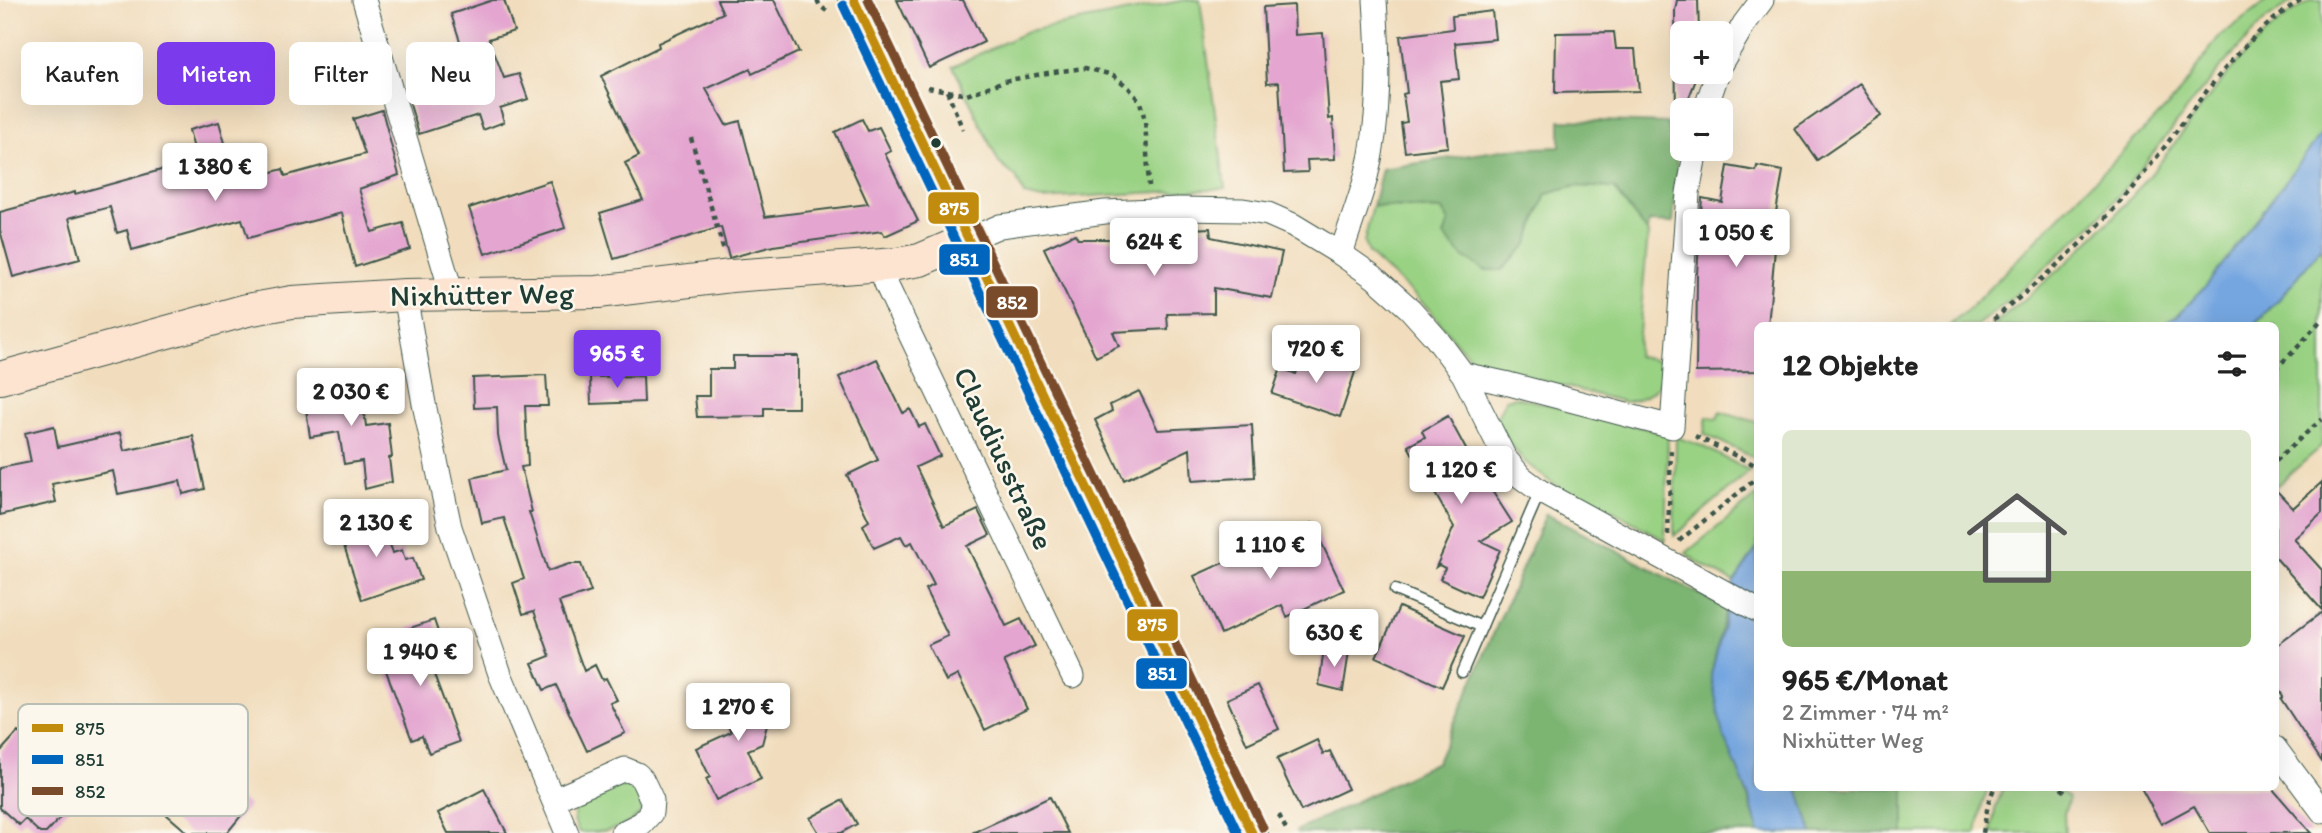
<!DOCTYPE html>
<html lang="de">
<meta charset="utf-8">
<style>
:root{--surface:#fff;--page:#f6f6f6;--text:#222;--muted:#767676;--line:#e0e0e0;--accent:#7c3aed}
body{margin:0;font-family:Itim,sans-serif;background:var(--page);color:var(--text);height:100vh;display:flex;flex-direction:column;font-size:26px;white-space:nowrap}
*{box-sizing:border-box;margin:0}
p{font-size:23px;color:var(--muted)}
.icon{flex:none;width:38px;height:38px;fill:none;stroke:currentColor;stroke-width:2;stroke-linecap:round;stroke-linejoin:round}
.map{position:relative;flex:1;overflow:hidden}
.drawer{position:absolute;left:1754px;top:322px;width:525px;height:469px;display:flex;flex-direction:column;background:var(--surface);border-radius:10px;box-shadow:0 7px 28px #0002}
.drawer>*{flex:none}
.banner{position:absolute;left:21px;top:42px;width:665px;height:63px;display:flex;gap:14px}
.fabs{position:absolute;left:1670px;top:21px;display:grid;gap:14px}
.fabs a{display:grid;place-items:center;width:63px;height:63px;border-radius:10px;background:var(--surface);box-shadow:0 7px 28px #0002;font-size:35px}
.price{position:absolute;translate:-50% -60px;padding:0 16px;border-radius:7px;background:#fff;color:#222;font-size:23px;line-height:46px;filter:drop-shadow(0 2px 4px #0008)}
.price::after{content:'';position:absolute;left:50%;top:42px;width:21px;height:16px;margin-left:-10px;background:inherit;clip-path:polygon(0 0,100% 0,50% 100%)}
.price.selected{background:var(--accent);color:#fff}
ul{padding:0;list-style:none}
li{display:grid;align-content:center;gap:14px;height:371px;padding:0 28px}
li+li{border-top:2px solid var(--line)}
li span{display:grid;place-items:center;height:217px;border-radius:10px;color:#555}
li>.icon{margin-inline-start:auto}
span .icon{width:126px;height:126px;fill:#fffc;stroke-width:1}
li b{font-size:30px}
h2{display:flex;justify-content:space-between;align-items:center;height:84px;padding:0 28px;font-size:30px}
.pill{padding:0 24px;border-radius:10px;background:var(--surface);box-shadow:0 7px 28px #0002;font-size:24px;line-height:63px}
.pill.selected{background:var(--accent);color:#fff}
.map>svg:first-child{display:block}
</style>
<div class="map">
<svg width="2322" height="833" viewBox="0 0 2322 833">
<rect width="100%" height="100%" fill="#fbf7ec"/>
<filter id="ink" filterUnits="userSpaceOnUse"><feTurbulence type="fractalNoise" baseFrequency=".0143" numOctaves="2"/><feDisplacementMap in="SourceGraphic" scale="14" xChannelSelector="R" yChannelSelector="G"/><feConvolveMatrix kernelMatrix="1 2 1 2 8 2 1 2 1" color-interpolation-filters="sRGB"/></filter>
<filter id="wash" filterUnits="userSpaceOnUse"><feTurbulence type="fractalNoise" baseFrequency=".00686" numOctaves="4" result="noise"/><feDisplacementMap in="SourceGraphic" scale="28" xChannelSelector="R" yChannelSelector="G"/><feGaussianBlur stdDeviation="1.57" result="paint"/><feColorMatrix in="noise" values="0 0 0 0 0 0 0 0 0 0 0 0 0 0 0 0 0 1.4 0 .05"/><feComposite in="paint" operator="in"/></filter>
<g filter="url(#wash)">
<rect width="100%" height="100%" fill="#f1ddbd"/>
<path fill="#9ad284" stroke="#5c885c" stroke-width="2" d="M1185 0H1200L1225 188 1042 199 1024 195 1016 177 999 163 953 66 1029 31Z
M2268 0H2294L2266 19 2219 69 2123 191 2093 224 2012 298 1978 325H1950L1966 312 2176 97 2218 38Z
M2312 0H2322V133L2206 286 2177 316 2161 326H1993C2048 280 2102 234 2147 179 2198 116 2240 40 2312 0Z
M1576 186 1614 188 1648 233 1637 356 1663 362 1666 367C1658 391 1650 398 1625 402L1481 365C1460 353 1443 323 1425 305 1407 287 1386 271 1368 253L1364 242 1373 206 1442 210 1449 220 1527 244 1546 194Z
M2322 248V446L2275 487V326H2254L2280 298Z
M1516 397 1668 434 1665 540 1602 505 1591 507 1549 481 1524 461 1508 441 1496 419 1506 399Z
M1720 412 1757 422V459L1704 434 1707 417 1717 419Z
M1676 437 1702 446 1750 471 1674 536Z
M1757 495V548L1734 582 1697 562 1686 553Z
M621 785C636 785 640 797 642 811 628 830 601 833 579 832 560 801 598 795 621 785Z
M1904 788H1988L1982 805 1977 833H1904Z
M2003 788H2056L2069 798 2064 814 2065 833H1991L1995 810Z"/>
<path fill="#7bb472" stroke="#4d7853" stroke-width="2" d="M1560 120 1667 123 1678 168 1673 223 1649 222 1648 233 1614 188 1576 186 1546 194 1527 244 1502 270H1484L1463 257 1444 236 1449 221 1442 210 1373 206 1382 169 1508 149 1560 147Z
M1546 514 1726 608 1711 675 1759 833H1298L1296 831 1437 762Z
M1798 788H1904V833H1812Z"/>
<path fill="#75a6e0" stroke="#4a728a" stroke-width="2" d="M2322 133V248L2280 298 2254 325H2161L2177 316 2206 286Z
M1757 548V788H1798L1812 833H1759L1749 797 1722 731 1711 675 1734 582Z"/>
<g id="blocks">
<path fill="#e4a6d0" d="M493 0H504L514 31 489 39 504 78 519 74 528 99 500 108 504 122 483 130 478 115 419 134 409 101 417 99 410 79 420 76 416 65 463 50 451 14Z
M717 0H774L799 52 752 74 750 69 706 89 726 125 740 121 765 217 868 204 835 132 862 119 868 131 879 127 891 151 885 154 918 221 885 236 882 231 773 246 729 258 721 227 614 259 600 213 643 200 625 163 639 156 601 76 659 47 658 43 723 13Z
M897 0H963L984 42 929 68Z
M1677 0H1698L1699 33H1682V72H1699L1684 110H1682L1678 127 1676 126 1675 10Z
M1294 5 1295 35 1323 33 1329 119 1333 118 1335 159 1307 160 1308 172 1284 173 1279 82 1267 83 1263 7Z
M1492 11 1495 39 1455 43 1459 79 1440 81 1448 147 1405 152 1401 123 1407 122 1403 94 1407 93 1400 36 1453 29 1452 16Z
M1614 32 1616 49H1635L1639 91 1555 93 1556 33Z
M1860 84 1881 116 1817 160 1795 129Z
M382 110 399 175 359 189 372 232 403 223 410 249 355 267 342 213 248 238 242 219 132 250 127 230 117 233 110 207 69 218 80 259 13 277 0 230V212L75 192V194L197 160 189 130 219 122 236 182 283 169 285 176 365 154 353 119Z
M1728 166 1756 171 1757 166 1783 171 1776 212H1782L1780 239 1776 238 1768 326H1757V371L1696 372 1697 274 1702 198 1722 202Z
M550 181 565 228 485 254 469 208Z
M1210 228 1211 237 1282 252 1272 298 1214 288V313L1167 314 1168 329 1113 332 1119 346 1096 357 1044 248 1075 234 1078 239H1114V233Z
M1303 354 1355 372 1340 417 1272 394 1281 368 1296 374Z
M733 356H798V408H764V416L697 417 695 396H709V369H733Z
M877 359 903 413 910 409 919 427 925 424 940 456 916 467 944 526 978 510 990 535 967 546 1006 626 1021 619 1035 646 1004 661 1027 709 985 730 958 675 946 681 928 645 948 636 925 589 934 585 912 542 906 545 901 536 874 548 863 525 869 521 847 475 878 460 839 377Z
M546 375 548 406H525L528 466 521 467 532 512H529L548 571 569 564H581L591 592 559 602 584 671 595 665 602 680 606 678 617 700 610 703 625 733 587 751 556 685 544 690 532 663 550 656 534 611 523 614 513 583 524 579 504 518 482 523 472 478 506 470 498 436 497 407 474 408 473 378Z
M643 376 644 402 591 404 590 377Z
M360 380 366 426 388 423 392 457 389 458 392 482 365 489 362 461 344 464 339 432 310 437 303 388Z
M1139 391 1158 430 1252 425 1255 477 1192 481 1190 449 1124 480 1095 420 1112 411 1110 405Z
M1448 416 1469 455 1512 522 1481 541 1500 550 1479 597 1440 579 1445 568 1439 565 1436 567 1454 527 1408 446 1425 437 1422 431Z
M54 426 58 447 120 433 124 451 193 436 205 489 183 494 180 481 118 494 113 471 52 484 56 502 0 515V468L31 462 25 433Z
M2322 482V513L2294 539 2322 570V610L2275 557V489L2293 508Z
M379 514 393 553 402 550 405 560 413 558 421 580 362 600 338 528Z
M1312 523 1344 590 1287 617 1282 605 1221 634 1194 576 1240 555 1243 562 1289 540 1286 535Z
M1399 607 1465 636 1442 687 1376 657Z
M2322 612V762L2281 699 2283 696 2275 684V647Z
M434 620 441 641 424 647 459 742 429 753 422 736 412 740 382 660 393 656 389 644 401 640 398 632Z
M1324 648 1349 652 1343 691 1319 685Z
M1258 685 1279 729 1247 744 1227 699Z
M754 688 760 699 770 694 780 713 768 721 762 744 748 750 761 779 716 800 706 779 710 777 696 748 731 732 718 706Z
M18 732 36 749 32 752 61 779 55 787 73 804 46 833H40L25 819 19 825 0 808V752Z
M1317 740 1323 754 1330 751 1348 789 1301 811 1277 759Z
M170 749 202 775 215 759 234 775 225 786 249 806 227 833H188L137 789Z
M2141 788H2272L2311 833H2210L2194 806 2161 824Z
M484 789 507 833H448L438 813Z
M1050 797 1068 833H972L1022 810Z
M843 800 857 824 841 833H819L810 818Z"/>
</g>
</g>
<g filter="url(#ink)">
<use href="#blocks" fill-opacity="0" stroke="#3e5549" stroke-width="2"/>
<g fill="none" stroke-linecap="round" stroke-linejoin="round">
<defs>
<path id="service" d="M1395 590 1482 627
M1462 672 1540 491"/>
<path id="minor" d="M364 0 452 294
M1720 65 1744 24 1762 0
M1705 110 1718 72
M969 239 1000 226 1105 212 1179 209 1243 210 1268 214 1293 225 1341 254 1374 277 1410 309 1436 338 1463 374 1505 458 1521 477 1540 491 1757 610
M1341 254C1349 228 1359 203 1366 177 1381 120 1379 58 1375 0
M879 265 887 286 1073 676
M405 295 424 404 450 527 500 674 567 833
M1463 374 1509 384 1672 427 1688 193 1696 149
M2275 748 2322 811
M553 800 625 769 637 774 642 779 652 800 651 813 642 823 622 833"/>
<path id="secondary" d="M854 0 1252 833
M0 378 247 310 292 302 405 295 598 292 731 276 897 264 920 260 969 239"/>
</defs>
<use href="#service" stroke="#3e5549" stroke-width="13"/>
<use href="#minor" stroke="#3e5549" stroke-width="25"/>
<use href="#secondary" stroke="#3e5549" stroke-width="34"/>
<path stroke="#3e5549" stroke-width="4.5" stroke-dasharray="5 5" stroke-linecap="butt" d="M817 0 820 6 828 12
M928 87 967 95 1004 81 1053 72 1085 68 1113 75 1129 88 1140 102 1145 120 1149 186
M947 91 963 130
M691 138 723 248
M1986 326C2035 284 2086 243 2127 194 2181 132 2230 43 2301 0
M2275 369 2296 349 2322 319
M1695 436 1757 466
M2275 461 2322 419
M1668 535 1671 449
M1679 541 1757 478
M2061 788 2068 794
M1279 815 1288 833
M1983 833 1988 804 1994 788"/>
<use href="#service" stroke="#fff" stroke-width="10"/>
<use href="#minor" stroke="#fff" stroke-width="23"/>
<use href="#secondary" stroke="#fde4d1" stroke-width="32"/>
<defs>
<path id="bus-1" d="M854 0 1252 833"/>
<path id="bus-2" d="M843 5 1238 833"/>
<path id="bus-3" d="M868 0 1263 828"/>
</defs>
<use href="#bus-1" stroke="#fbf7ec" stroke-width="14"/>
<use href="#bus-2" stroke="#fbf7ec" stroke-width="14"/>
<use href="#bus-3" stroke="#fbf7ec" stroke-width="14"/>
<use href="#bus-1" stroke="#c18c0d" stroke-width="9"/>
<use href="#bus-2" stroke="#0065bd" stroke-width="9"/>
<use href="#bus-3" stroke="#7a4b2a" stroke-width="9"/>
</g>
</g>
<circle fill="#1f3d34" stroke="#fbf7ec" stroke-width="2.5" cx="936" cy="143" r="6"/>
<g text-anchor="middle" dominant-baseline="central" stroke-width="5" stroke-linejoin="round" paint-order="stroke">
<g font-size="30" fill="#1f3d34" stroke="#fbf7ec">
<text transform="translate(482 294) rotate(-1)">Nixhütter Weg</text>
<text transform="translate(1004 458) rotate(65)">Claudiusstraße</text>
</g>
</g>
<rect x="18" y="704" width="230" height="112" rx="10" fill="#fbf7ec" stroke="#b9bfb5" stroke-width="2"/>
<rect x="32" y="724" width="31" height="8" fill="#c18c0d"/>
<rect x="32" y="755" width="31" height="9" fill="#0065bd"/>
<rect x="32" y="787" width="31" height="8" fill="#7a4b2a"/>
<g font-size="19" fill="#1f3d34">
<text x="75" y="735">875</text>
<text x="75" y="766">851</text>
<text x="75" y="798">852</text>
</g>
<g stroke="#fbf7ec" stroke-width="2.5">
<rect x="927" y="191" width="53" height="34" rx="7" fill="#c18c0d"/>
<rect x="938" y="243" width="53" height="33" rx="7" fill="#0065bd"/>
<rect x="985" y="285" width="54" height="34" rx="7" fill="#7a4b2a"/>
<rect x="1126" y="608" width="53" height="34" rx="7" fill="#c18c0d"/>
<rect x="1135" y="657" width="53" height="33" rx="7" fill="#0065bd"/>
</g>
<g font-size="19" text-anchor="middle" font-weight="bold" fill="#fff">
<text x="954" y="215">875</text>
<text x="964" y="266">851</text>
<text x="1012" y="309">852</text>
<text x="1152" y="631">875</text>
<text x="1162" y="680">851</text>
</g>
</svg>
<div class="fabs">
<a>+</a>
<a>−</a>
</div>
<b class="price" style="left:215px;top:203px">1 380 €</b>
<b class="price" style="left:1736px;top:269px">1 050 €</b>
<b class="price" style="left:1154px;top:278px">624 €</b>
<b class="price" style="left:1316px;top:385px">720 €</b>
<b class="price selected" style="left:617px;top:390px">965 €</b>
<b class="price" style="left:351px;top:428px">2 030 €</b>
<b class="price" style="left:1461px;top:506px">1 120 €</b>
<b class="price" style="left:376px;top:559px">2 130 €</b>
<b class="price" style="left:1270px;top:581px">1 110 €</b>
<b class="price" style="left:1334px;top:669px">630 €</b>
<b class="price" style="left:420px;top:688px">1 940 €</b>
<b class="price" style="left:738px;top:743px">1 270 €</b>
<div class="banner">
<a class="pill">Kaufen</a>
<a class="pill selected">Mieten</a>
<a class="pill">Filter</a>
<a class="pill">Neu</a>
</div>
<section class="drawer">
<h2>12 Objekte<svg class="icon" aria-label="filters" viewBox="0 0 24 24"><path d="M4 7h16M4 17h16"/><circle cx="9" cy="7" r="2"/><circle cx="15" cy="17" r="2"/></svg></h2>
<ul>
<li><span style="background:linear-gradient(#dfe7d0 65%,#8fb573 0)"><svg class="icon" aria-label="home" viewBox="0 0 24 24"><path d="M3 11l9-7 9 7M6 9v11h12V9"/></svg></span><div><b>965 €/Monat</b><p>2 Zimmer · 74 m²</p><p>Nixhütter Weg</p></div></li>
</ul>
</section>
</div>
